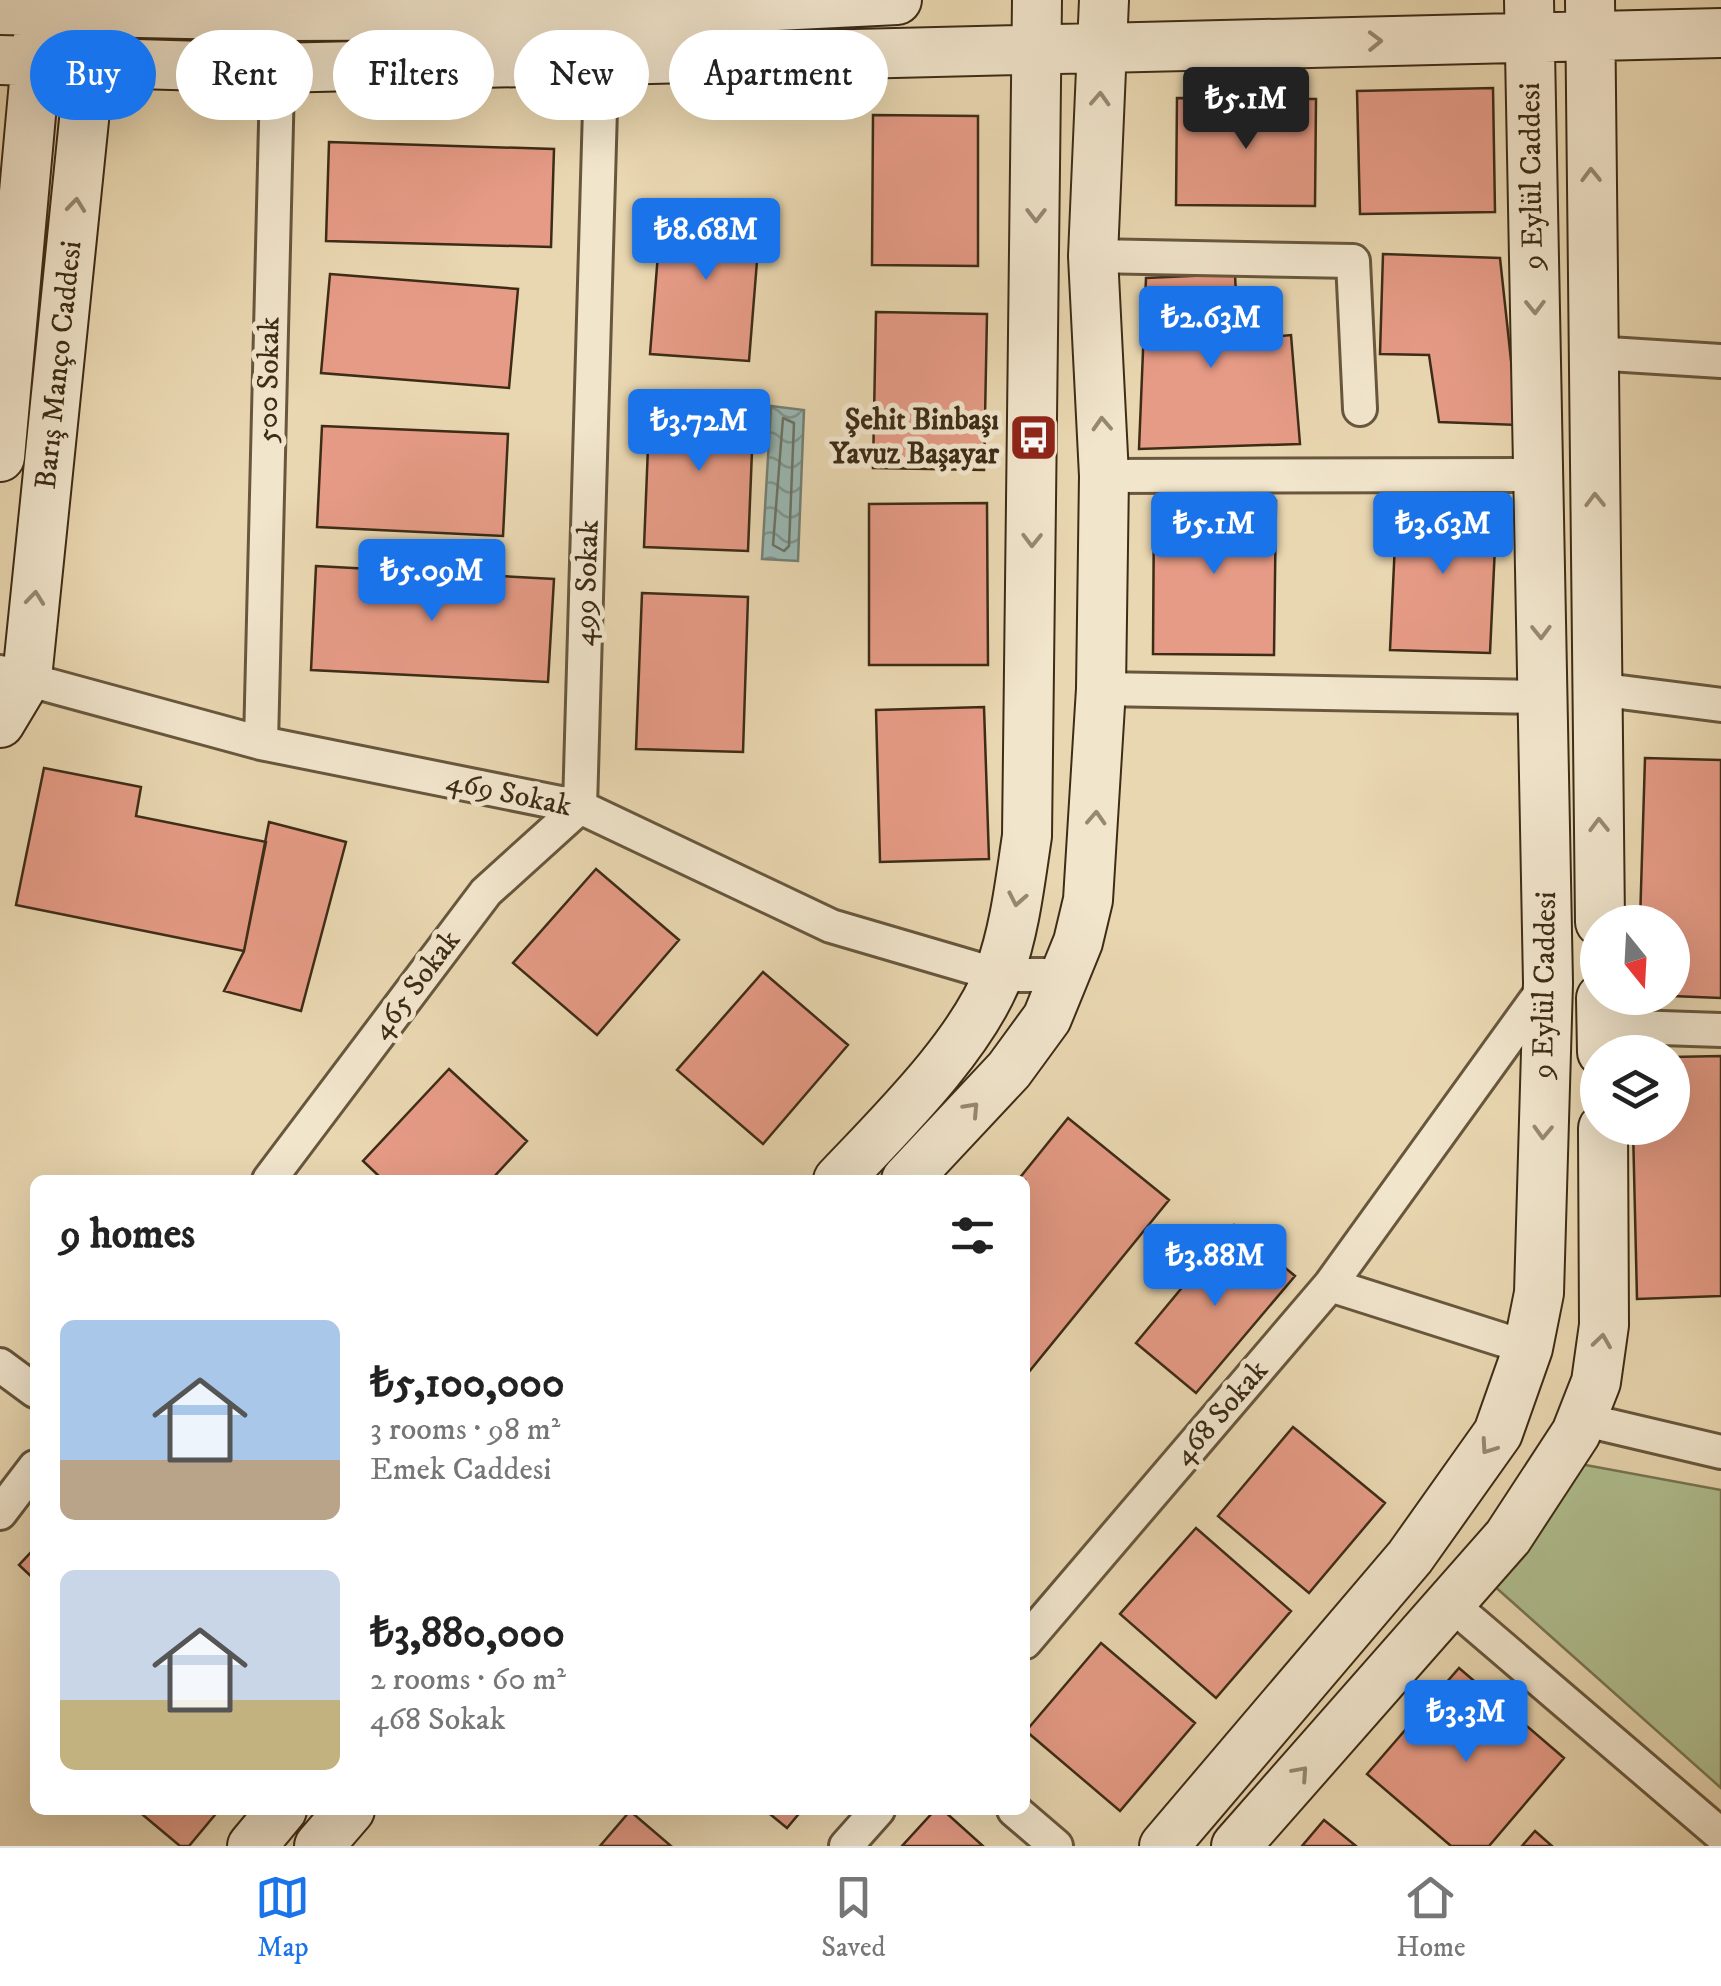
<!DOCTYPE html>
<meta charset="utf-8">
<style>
:root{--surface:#fff;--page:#f2f2f2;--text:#222;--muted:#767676;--line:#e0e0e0;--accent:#1a73e8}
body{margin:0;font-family:"IM FELL DW Pica",serif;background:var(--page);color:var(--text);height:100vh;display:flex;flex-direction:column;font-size:38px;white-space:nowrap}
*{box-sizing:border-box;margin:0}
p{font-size:32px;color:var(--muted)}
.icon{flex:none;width:55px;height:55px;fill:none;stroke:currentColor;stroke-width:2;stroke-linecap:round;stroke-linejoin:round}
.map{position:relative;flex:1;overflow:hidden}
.side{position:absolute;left:30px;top:1175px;width:1000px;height:640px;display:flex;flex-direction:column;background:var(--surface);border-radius:15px;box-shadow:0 10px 40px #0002}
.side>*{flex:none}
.banner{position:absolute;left:30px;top:30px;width:1000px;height:90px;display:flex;gap:20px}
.needle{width:65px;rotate:162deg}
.fabs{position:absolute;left:1580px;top:905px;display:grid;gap:20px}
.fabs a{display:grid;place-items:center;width:110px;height:110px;border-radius:50%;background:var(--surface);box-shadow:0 10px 40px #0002;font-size:50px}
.price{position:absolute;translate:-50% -85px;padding:0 22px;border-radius:10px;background:var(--accent);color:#fff;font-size:32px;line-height:65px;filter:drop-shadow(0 2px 5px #0008)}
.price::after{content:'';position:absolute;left:50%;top:60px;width:30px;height:22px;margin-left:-15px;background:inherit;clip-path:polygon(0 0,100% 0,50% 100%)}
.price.selected{background:#222;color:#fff}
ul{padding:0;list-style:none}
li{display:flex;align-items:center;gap:30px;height:250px;padding:0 30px}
li span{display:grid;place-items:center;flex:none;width:280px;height:200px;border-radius:15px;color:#555}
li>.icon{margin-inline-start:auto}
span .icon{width:120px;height:120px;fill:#fffc;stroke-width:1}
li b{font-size:42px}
h2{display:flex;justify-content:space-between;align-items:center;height:120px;padding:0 30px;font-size:42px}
.pill{padding:0 35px;border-radius:45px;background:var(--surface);box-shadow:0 10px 40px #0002;font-size:35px;line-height:90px}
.pill.selected{background:var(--accent);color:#fff}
.menu{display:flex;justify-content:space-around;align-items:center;height:140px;border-top:2px solid var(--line);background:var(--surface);font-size:28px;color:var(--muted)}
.menu a{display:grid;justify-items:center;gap:5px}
.menu .selected{color:var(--accent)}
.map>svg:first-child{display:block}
</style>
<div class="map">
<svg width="1721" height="1846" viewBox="0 0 1721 1846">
<defs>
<pattern id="water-waves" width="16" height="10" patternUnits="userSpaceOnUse" patternTransform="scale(2.5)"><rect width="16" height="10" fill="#9ab8b4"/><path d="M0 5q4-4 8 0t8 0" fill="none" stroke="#7f9691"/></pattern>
</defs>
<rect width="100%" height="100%" fill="#e9d7b1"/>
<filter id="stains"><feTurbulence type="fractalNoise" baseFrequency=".002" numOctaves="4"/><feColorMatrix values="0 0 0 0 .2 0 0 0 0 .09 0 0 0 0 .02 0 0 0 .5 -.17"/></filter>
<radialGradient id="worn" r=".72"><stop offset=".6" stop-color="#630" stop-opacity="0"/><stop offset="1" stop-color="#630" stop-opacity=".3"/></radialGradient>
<path fill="#b0bf90" stroke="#767653" stroke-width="2.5" d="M1580 1464 1721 1490V1788L1492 1584Z"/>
<path fill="url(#water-waves)" stroke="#758075" stroke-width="2.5" d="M771 406 804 410 798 561 762 559Z"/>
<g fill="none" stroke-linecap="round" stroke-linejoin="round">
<path stroke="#6c7265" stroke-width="2.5" d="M783 418 794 423 789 546 784 551 773 545Z"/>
</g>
<path fill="#e69b86" stroke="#3d2c16" stroke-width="2.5" d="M1493 88 1495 212 1360 214 1357 91Z
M1177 98 1316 99 1315 206 1176 205Z
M873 115 978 116V266L872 265Z
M329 142 554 149 551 247 326 241Z
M662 204 761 211 749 361 650 354Z
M1383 254 1500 258 1518 425 1439 422 1429 355 1380 354Z
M330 274 518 289 509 388 321 373Z
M1235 274 1238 340 1291 335 1300 444 1139 449 1146 278Z
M876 312 987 314 984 470 873 468Z
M650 397 754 401 748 551 644 547Z
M322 426 508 434 503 536 317 527Z
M1154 500 1276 501 1274 655 1153 654Z
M1397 500 1497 504 1490 653 1390 650Z
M987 503 988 665H869V504Z
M316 566 554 579 548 682 311 670Z
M642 593 748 597 743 752 636 749Z
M984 707 989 859 880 862 876 710Z
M1645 758 1721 760V998L1672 996V922H1640Z
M44 768 141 787 136 816 266 842 244 951 16 905Z
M269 822 346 842 301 1011 224 991 244 951Z
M596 869 679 940 597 1035 513 963Z
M763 972 848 1045 763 1144 677 1070Z
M1721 1056V1296L1637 1299 1633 1128H1672V1057Z
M449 1069 527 1141 491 1180H383L363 1161Z
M1068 1118 1169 1200 1028 1373 1025 1180H1018Z
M1234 1225 1295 1276 1196 1393 1136 1343Z
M1293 1427 1385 1503 1309 1593 1218 1516Z
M1196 1528 1291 1611 1216 1698 1120 1614Z
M35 1548V1580L19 1565Z
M1101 1643 1195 1723 1120 1811 1026 1731Z
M1459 1668 1564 1758 1489 1846H1451L1367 1774Z
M137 1810H219L189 1846H180Z
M765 1810H802L787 1828Z
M935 1810H943L983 1846H902Z
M630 1811 671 1846H600Z
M1324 1820 1356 1846H1302Z
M1535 1831 1552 1846H1522Z"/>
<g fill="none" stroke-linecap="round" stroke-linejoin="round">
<defs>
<path id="street" d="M1093 256 1353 261 1360 409
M1593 353 1721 361
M1104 476 1538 475
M0 672 261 743 580 807 831 926 998 975H1067
M1101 689 1543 697
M1597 689 1721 705
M261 743 279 0
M1602 1026 1721 1030
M269 1180 486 892 580 807 602 39
M1330 1285 1528 1348
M0 1365 35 1391
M1581 1419 1721 1452
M0 1513 35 1467
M1451 1604 1721 1835
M1025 1642 1330 1285 1548 983
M1014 1810 1056 1846
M846 1846 878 1810"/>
<path id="secondary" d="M1590 0 1600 922
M0 10 279 16 599 15 897 0
M0 60 276 68 1721 33
M0 457 39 27
M0 723 27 678 93 32
M1601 998 1602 1052
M838 1180C890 1125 972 1045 999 973 1015 929 1020 882 1027 836L1037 0
M906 1180 1009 1070 1047 1018 1078 942 1088 900 1101 689 1104 476 1093 256 1104 0
M252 1846 282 1810
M319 1846 350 1810
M1164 1846 1410 1557 1498 1433 1528 1348 1539 1293 1548 983 1529 0
M1236 1846 1508 1537 1576 1433 1596 1382 1604 1325 1603 1128"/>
</defs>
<use href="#street" stroke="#68573d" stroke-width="38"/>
<use href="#secondary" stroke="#3d2c16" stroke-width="52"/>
<use href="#street" stroke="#f1e5cc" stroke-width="32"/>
<use href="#secondary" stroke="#f1e5cc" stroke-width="48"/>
</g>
<defs><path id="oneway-chevron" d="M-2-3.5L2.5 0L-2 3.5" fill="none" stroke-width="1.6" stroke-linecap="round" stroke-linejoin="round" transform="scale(2.5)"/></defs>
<g stroke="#978871">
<use href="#oneway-chevron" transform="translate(1375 41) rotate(-1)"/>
<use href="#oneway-chevron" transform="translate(1100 99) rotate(-87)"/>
<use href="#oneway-chevron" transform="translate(1591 175) rotate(-91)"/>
<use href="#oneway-chevron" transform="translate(76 205) rotate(-84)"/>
<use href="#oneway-chevron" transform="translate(1036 215) rotate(90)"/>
<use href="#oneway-chevron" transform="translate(1535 307) rotate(89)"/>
<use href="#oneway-chevron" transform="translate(1102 424) rotate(-93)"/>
<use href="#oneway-chevron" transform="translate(1595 500) rotate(-91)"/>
<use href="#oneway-chevron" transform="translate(1032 540) rotate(91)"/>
<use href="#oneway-chevron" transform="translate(35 598) rotate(-84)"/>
<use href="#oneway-chevron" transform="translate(1541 632) rotate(89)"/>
<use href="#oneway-chevron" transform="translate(1096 818) rotate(-87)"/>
<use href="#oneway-chevron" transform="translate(1599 825) rotate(-91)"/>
<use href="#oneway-chevron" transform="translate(1017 899) rotate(101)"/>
<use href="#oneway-chevron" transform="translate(972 1109) rotate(-47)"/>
<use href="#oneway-chevron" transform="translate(1543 1132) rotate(92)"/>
<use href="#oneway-chevron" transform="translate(1602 1341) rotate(-82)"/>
<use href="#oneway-chevron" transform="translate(1488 1447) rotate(125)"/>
<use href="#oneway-chevron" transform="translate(1301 1773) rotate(-48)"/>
</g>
<defs>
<symbol id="bus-square" viewBox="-11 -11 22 22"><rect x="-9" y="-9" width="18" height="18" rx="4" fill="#8f2418" stroke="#f1e5cc"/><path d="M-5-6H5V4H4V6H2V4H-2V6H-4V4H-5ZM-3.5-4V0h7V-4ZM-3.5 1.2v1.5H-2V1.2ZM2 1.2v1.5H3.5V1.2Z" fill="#fff"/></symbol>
</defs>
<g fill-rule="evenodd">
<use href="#bus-square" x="1006" y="410" width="55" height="55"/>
</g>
<g text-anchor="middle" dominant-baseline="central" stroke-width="10" stroke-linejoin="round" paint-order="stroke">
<g font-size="30" fill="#3d2c16" stroke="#f1e5cc">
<text transform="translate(1532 176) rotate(-91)">9 Eylül Caddesi</text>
<text transform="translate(59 365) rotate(-84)">Barış Manço Caddesi</text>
<text transform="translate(269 380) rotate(-89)">500 Sokak</text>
<text transform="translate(587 583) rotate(-88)">499 Sokak</text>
<text transform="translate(509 794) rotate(12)">469 Sokak</text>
<text transform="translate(416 985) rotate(-53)">465 Sokak</text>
<text transform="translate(1545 985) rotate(-89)">9 Eylül Caddesi</text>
<text transform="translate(1221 1413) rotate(-49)">468 Sokak</text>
</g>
<g font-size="30" font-weight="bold" fill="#3d2c16" stroke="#f1e5cc" text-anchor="end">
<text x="999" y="420">Şehit Binbaşı<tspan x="999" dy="34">Yavuz Başayar</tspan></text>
</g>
</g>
<rect width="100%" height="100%" filter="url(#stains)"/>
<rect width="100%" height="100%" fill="url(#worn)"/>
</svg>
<div class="fabs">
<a><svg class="needle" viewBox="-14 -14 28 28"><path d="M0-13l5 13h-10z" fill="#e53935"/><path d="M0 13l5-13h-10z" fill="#767676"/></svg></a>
<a><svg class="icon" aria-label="layers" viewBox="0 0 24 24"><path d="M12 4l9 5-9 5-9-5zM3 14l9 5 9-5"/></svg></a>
</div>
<b class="price selected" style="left:1246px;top:152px">₺5.1M</b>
<b class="price" style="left:706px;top:283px">₺8.68M</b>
<b class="price" style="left:1211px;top:371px">₺2.63M</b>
<b class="price" style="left:699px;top:474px">₺3.72M</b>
<b class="price" style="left:1214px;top:577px">₺5.1M</b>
<b class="price" style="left:1443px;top:577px">₺3.63M</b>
<b class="price" style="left:432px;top:624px">₺5.09M</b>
<b class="price" style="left:1215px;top:1309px">₺3.88M</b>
<b class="price" style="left:1466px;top:1765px">₺3.3M</b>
<div class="banner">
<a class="pill selected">Buy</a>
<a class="pill">Rent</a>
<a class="pill">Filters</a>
<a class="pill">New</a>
<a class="pill">Apartment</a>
</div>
<section class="side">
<h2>9 homes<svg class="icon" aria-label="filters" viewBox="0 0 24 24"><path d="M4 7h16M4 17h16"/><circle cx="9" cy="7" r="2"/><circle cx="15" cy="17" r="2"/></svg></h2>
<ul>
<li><span style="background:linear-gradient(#a9c7e8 70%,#b9a48a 0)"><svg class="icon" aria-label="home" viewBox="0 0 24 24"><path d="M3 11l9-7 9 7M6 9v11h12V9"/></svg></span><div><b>₺5,100,000</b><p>3 rooms · 98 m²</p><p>Emek Caddesi</p></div></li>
<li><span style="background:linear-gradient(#c9d6e8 65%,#c2b280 0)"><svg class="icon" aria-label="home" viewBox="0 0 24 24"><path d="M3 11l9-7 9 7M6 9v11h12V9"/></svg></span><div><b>₺3,880,000</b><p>2 rooms · 60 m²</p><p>468 Sokak</p></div></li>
</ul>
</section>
</div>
<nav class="menu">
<a class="selected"><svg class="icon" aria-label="map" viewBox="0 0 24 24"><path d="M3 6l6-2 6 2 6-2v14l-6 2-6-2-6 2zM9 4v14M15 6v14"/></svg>Map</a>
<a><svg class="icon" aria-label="saved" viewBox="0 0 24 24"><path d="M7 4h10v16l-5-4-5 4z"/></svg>Saved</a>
<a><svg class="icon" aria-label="home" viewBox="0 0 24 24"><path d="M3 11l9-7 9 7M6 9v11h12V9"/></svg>Home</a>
</nav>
